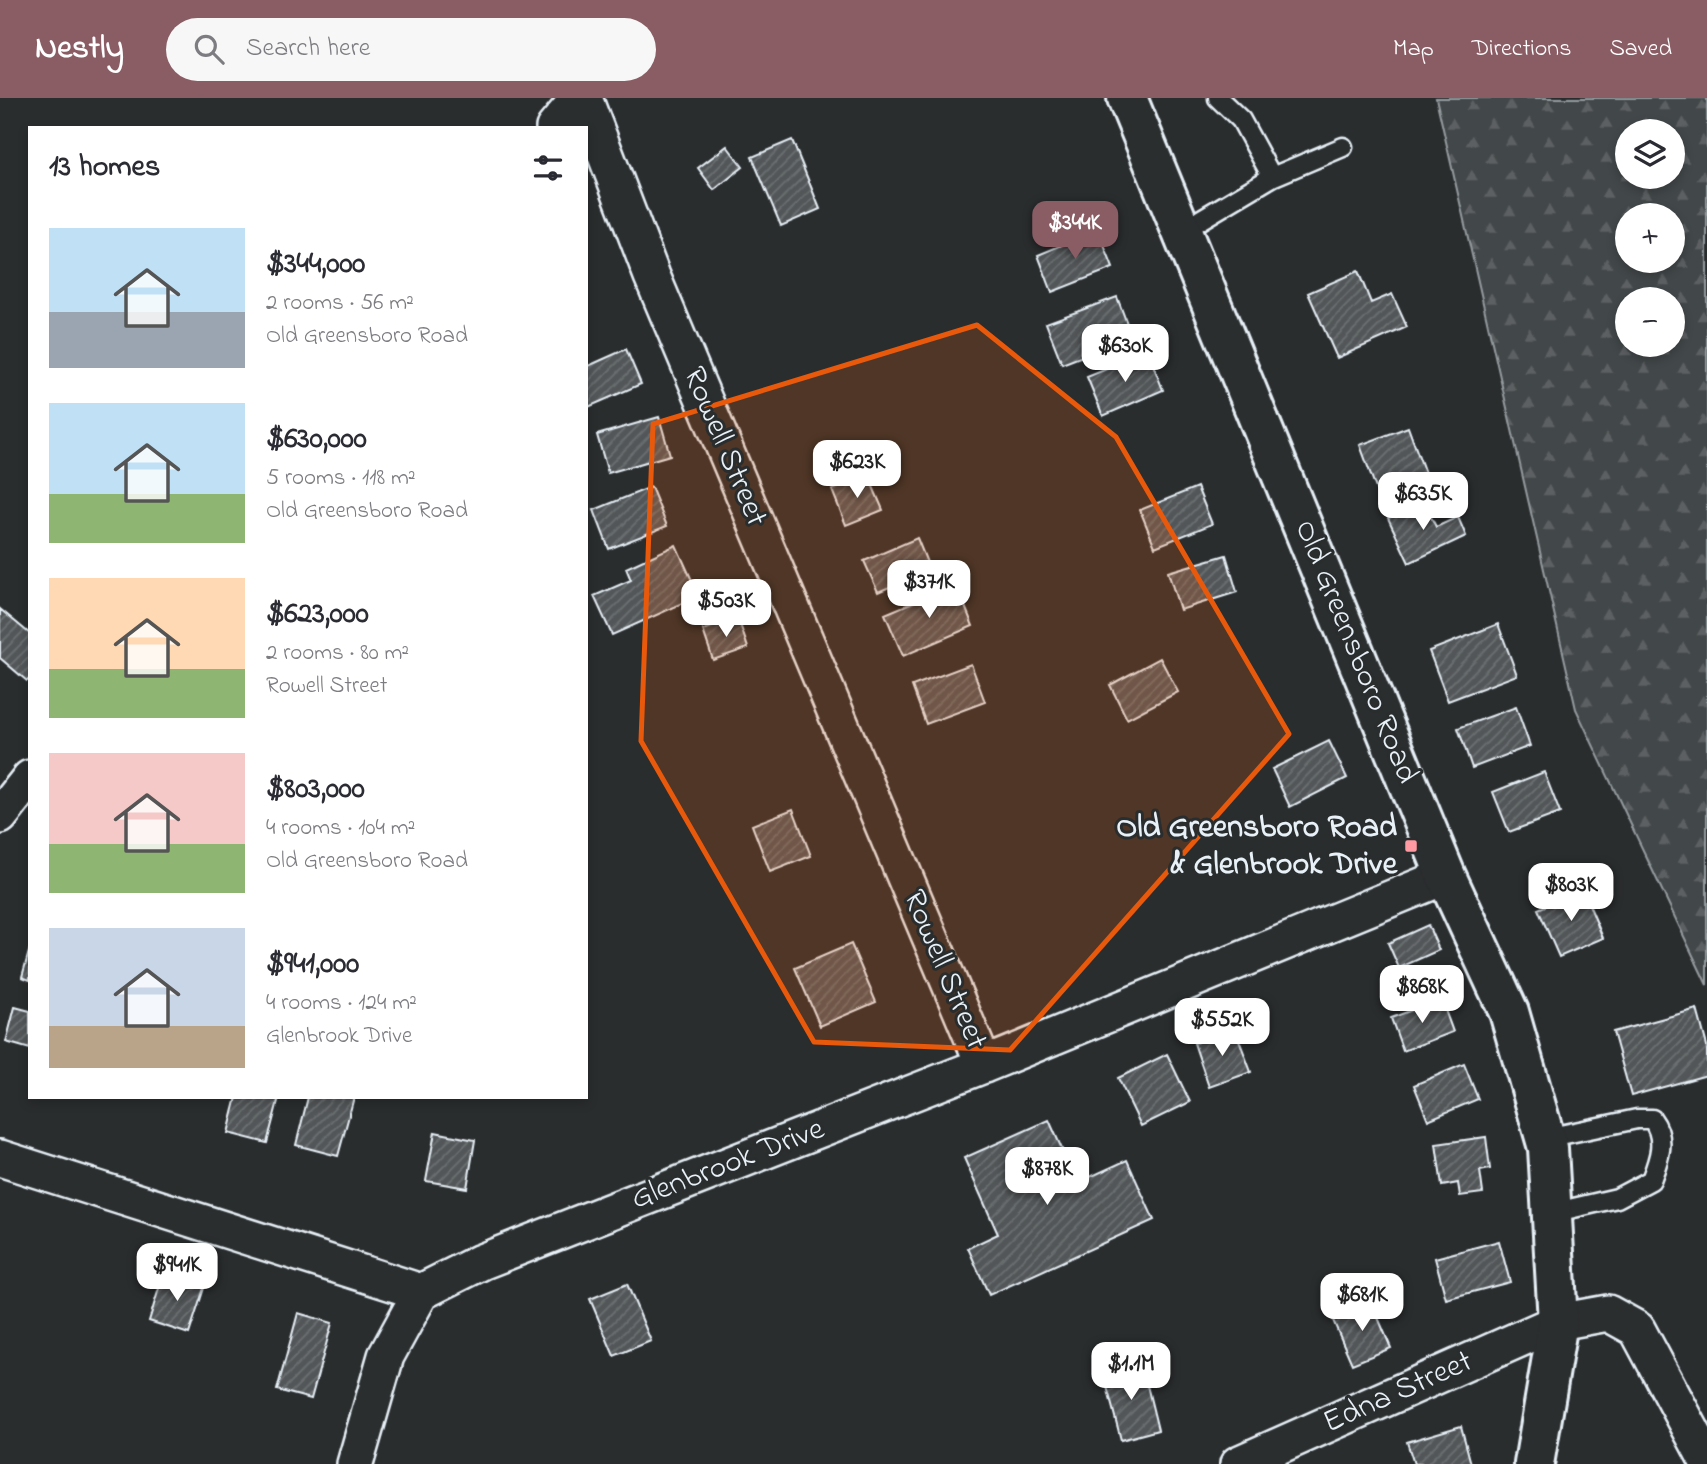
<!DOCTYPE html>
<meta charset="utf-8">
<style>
:root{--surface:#fff;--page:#f7f7f7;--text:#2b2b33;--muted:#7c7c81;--accent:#8a5d65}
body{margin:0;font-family:"Indie Flower",sans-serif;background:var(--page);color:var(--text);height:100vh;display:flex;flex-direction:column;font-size:26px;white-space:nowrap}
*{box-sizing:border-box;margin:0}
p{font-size:23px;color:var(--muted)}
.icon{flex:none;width:38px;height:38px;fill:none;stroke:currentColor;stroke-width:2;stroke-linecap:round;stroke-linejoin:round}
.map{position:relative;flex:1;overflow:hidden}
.drawer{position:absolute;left:28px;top:28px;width:560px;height:973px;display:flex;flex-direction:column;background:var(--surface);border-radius:0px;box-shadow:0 4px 10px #0003}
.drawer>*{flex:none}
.tools{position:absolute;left:1615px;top:21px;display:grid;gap:14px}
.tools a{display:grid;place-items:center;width:70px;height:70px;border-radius:50%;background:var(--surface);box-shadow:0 4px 10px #0003;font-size:35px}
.price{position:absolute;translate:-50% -60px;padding:0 16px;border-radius:14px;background:#fff;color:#222;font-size:23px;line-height:46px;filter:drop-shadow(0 2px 4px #0008)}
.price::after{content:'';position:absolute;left:50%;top:42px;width:21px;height:16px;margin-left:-10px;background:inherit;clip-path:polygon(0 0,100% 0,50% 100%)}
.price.selected{background:var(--accent);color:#fff}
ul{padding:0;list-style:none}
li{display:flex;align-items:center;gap:21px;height:175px;padding:0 21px}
li span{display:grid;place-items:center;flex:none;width:196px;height:140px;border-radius:0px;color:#555}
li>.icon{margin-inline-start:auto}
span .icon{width:84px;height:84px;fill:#fffc;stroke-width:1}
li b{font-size:30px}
h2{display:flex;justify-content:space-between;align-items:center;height:84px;padding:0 21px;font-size:30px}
header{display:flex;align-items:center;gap:42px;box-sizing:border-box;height:98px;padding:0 35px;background:var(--accent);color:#fff}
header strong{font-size:33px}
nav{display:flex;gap:38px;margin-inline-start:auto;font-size:24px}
.search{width:490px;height:63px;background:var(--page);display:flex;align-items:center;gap:18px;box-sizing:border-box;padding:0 24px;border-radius:38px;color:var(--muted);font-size:26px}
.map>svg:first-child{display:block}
</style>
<header>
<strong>Nestly</strong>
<div class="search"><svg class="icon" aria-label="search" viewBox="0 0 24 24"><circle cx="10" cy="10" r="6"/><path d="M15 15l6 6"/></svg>Search here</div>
<nav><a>Map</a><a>Directions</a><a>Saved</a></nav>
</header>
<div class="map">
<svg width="1707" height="1366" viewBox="0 0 1707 1366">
<defs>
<pattern id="forest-firs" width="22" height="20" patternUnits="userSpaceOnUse" patternTransform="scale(1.75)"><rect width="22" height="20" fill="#424648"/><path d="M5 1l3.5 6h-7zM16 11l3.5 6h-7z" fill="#5d6163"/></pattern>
<pattern id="building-hatch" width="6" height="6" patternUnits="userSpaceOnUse" patternTransform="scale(1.75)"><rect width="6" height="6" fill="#535759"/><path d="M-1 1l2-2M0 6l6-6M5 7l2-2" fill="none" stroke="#6c7072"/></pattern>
</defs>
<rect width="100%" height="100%" fill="#2a2d2e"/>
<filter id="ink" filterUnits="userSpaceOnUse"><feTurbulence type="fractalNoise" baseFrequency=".0143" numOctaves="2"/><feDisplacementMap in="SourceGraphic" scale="14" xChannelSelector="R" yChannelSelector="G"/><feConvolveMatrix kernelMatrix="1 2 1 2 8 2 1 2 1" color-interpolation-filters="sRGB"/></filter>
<g filter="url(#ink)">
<path fill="url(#forest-firs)" stroke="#959ca0" stroke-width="2" fill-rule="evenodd" d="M1436 0H1707V887L1576 611ZM1628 33H1673V79H1628ZM1628 117H1673V163H1628ZM1628 201H1673V247H1628Z"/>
<path fill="url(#building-hatch)" stroke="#e8f1f8" stroke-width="2" d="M792 42 820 111 781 128 752 59Z
M727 48 743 69 714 92 698 70Z
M1098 132 1113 170 1052 194 1038 157Z
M1358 173 1371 205 1392 196 1407 229 1337 260 1308 195Z
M1117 199 1132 239 1062 266 1046 225Z
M626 251 641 286 586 310V269Z
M1148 254 1163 292 1103 318 1087 279Z
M659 319 670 357 608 375 597 337Z
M1408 329 1426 378 1378 396 1360 347Z
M868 377 883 412 846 427 832 392Z
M651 389 667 428 609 451 594 412Z
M1197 389 1212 426 1155 449 1140 412Z
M1423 403 1436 429 1458 419 1466 438 1409 465 1388 420Z
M917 440 930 472 878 494 864 463Z
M676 447 699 498 612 537 594 498 631 482 626 470Z
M1226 457 1237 494 1180 512 1168 474Z
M956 486 973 528 903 558 885 516Z
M0 511 30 536V581L27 583 0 560Z
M738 520 748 550 713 562 703 532Z
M1498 526 1517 577 1448 603 1429 553Z
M1160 560 1178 594 1127 621 1110 587Z
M971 566 985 604 926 626 912 588Z
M1516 609 1530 648 1472 670 1458 630Z
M1329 643 1347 680 1290 709 1272 671Z
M1544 674 1560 715 1509 734 1493 694Z
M793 711 811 758 770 774 752 727Z
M1583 792 1603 840 1559 859 1538 811Z
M1428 827 1439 852 1399 870 1388 845Z
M851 846 876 904 820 928 795 870Z
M30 850V882L22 879Z
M1441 901 1453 934 1403 953 1391 920Z
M15 909 30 913V951L6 944Z
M1697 911 1707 948V977L1631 998 1613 934Z
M1235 931 1251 974 1209 989 1194 945Z
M1167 956 1190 1004 1141 1028 1118 980Z
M1464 966 1478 1001 1428 1022 1414 987Z
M237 999H279L267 1045 228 1035Z
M308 999H354L338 1058 296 1047Z
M1049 1022 1077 1085 1127 1062 1154 1122 989 1197 968 1150 998 1136 964 1060Z
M435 1034 475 1042 467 1090 426 1083Z
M1486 1039 1490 1071 1480 1073 1483 1095 1460 1098 1458 1085 1442 1088 1436 1046Z
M1499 1143 1510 1184 1446 1201 1435 1160Z
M164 1174 205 1187 189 1236 149 1223Z
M627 1186 651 1243 614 1258 590 1201Z
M1371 1203 1391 1250 1352 1266 1332 1220Z
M298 1215 332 1225 311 1301 277 1292Z
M1142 1267 1158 1332 1121 1342 1104 1277Z
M1461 1328 1471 1366H1414L1407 1344Z"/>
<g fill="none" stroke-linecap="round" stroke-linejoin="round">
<defs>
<path id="lane" d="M1218 0 1241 22 1272 79 1343 49
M1183 132 1272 79
M1546 1040 1637 1021H1652C1667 1041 1659 1061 1651 1082L1617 1100 1552 1115"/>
<path id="street" d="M584 0 652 178 984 967
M554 30 579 0
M0 718 30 680
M0 1060 421 1194 481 1164 984 967 1446 778
M355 1366 386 1258 421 1194
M1238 1366 1558 1224 1608 1215 1637 1231 1707 1362"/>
<path id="secondary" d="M1127 0 1446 778 1509 914 1548 1050 1558 1224 1534 1366"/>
</defs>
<use href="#lane" stroke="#e8f1f8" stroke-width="23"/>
<use href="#street" stroke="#e8f1f8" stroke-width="40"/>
<use href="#secondary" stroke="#e8f1f8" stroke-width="44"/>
<use href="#lane" stroke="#2a2d2e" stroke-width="18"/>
<use href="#street" stroke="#2a2d2e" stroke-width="35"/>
<use href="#secondary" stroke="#2a2d2e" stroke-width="38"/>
</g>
</g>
<path fill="#e8590c" fill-opacity="0.2" stroke="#e8590c" stroke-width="5" stroke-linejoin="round" d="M977 227 1116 339 1289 636 1010 952 814 944 641 643 653 326Z"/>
<rect fill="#ff9aa2" stroke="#2a2d2e" stroke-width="2.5" x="1404" y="741" width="14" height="14" rx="3.5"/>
<g text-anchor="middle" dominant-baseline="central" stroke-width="6" stroke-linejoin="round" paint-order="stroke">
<g font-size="32" fill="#e8f1f8" stroke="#2a2d2e">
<text transform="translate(724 349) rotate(67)">Rowell Street</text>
<text transform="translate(1355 554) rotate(68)">Old Greensboro Road</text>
<text transform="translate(944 872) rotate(67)">Rowell Street</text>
<text transform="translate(728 1067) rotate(-21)">Glenbrook Drive</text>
<text transform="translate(1398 1295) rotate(-24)">Edna Street</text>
</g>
<g font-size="32" font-weight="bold" fill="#e8f1f8" stroke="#2a2d2e" text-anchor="end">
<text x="1397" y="730">Old Greensboro Road<tspan x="1397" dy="37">&amp; Glenbrook Drive</tspan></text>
</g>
</g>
</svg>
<div class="tools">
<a><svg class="icon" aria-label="layers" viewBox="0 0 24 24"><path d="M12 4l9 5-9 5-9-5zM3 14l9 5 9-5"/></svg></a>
<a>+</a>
<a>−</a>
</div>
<b class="price selected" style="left:1075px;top:163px">$344K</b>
<b class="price" style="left:1125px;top:286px">$630K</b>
<b class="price" style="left:857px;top:402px">$623K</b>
<b class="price" style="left:1423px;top:434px">$635K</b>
<b class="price" style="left:929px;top:522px">$371K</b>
<b class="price" style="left:726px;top:541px">$503K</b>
<b class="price" style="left:1571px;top:825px">$803K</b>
<b class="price" style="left:1422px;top:927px">$868K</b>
<b class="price" style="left:1222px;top:960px">$552K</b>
<b class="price" style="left:1047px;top:1109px">$878K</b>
<b class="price" style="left:177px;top:1205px">$941K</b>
<b class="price" style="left:1362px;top:1235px">$681K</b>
<b class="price" style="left:1131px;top:1304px">$1.1M</b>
<section class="drawer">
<h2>13 homes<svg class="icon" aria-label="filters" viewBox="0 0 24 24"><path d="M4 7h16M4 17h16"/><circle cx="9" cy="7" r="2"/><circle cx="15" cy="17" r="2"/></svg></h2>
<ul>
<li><span style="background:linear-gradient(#bfe0f5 60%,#9aa5b1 0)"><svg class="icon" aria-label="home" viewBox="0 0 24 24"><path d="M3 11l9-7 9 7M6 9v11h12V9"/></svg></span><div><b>$344,000</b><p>2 rooms · 56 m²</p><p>Old Greensboro Road</p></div></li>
<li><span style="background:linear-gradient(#bfe0f5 65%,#8fb573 0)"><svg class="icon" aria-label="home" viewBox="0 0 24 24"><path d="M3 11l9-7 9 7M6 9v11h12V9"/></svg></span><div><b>$630,000</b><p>5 rooms · 118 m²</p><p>Old Greensboro Road</p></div></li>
<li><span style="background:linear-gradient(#ffd9b3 65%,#8fb573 0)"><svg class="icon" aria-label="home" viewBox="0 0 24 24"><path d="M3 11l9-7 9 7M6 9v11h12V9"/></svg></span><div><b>$623,000</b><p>2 rooms · 80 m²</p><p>Rowell Street</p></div></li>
<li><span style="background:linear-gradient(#f6c9c9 65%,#8fb573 0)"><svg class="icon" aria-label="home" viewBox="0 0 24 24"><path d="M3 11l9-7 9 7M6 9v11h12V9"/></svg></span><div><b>$803,000</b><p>4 rooms · 104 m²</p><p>Old Greensboro Road</p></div></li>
<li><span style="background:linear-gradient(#c9d6e8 70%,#b9a48a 0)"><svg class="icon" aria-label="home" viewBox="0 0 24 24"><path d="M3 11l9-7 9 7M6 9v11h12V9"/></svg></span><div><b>$941,000</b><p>4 rooms · 124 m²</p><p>Glenbrook Drive</p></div></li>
</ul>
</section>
</div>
